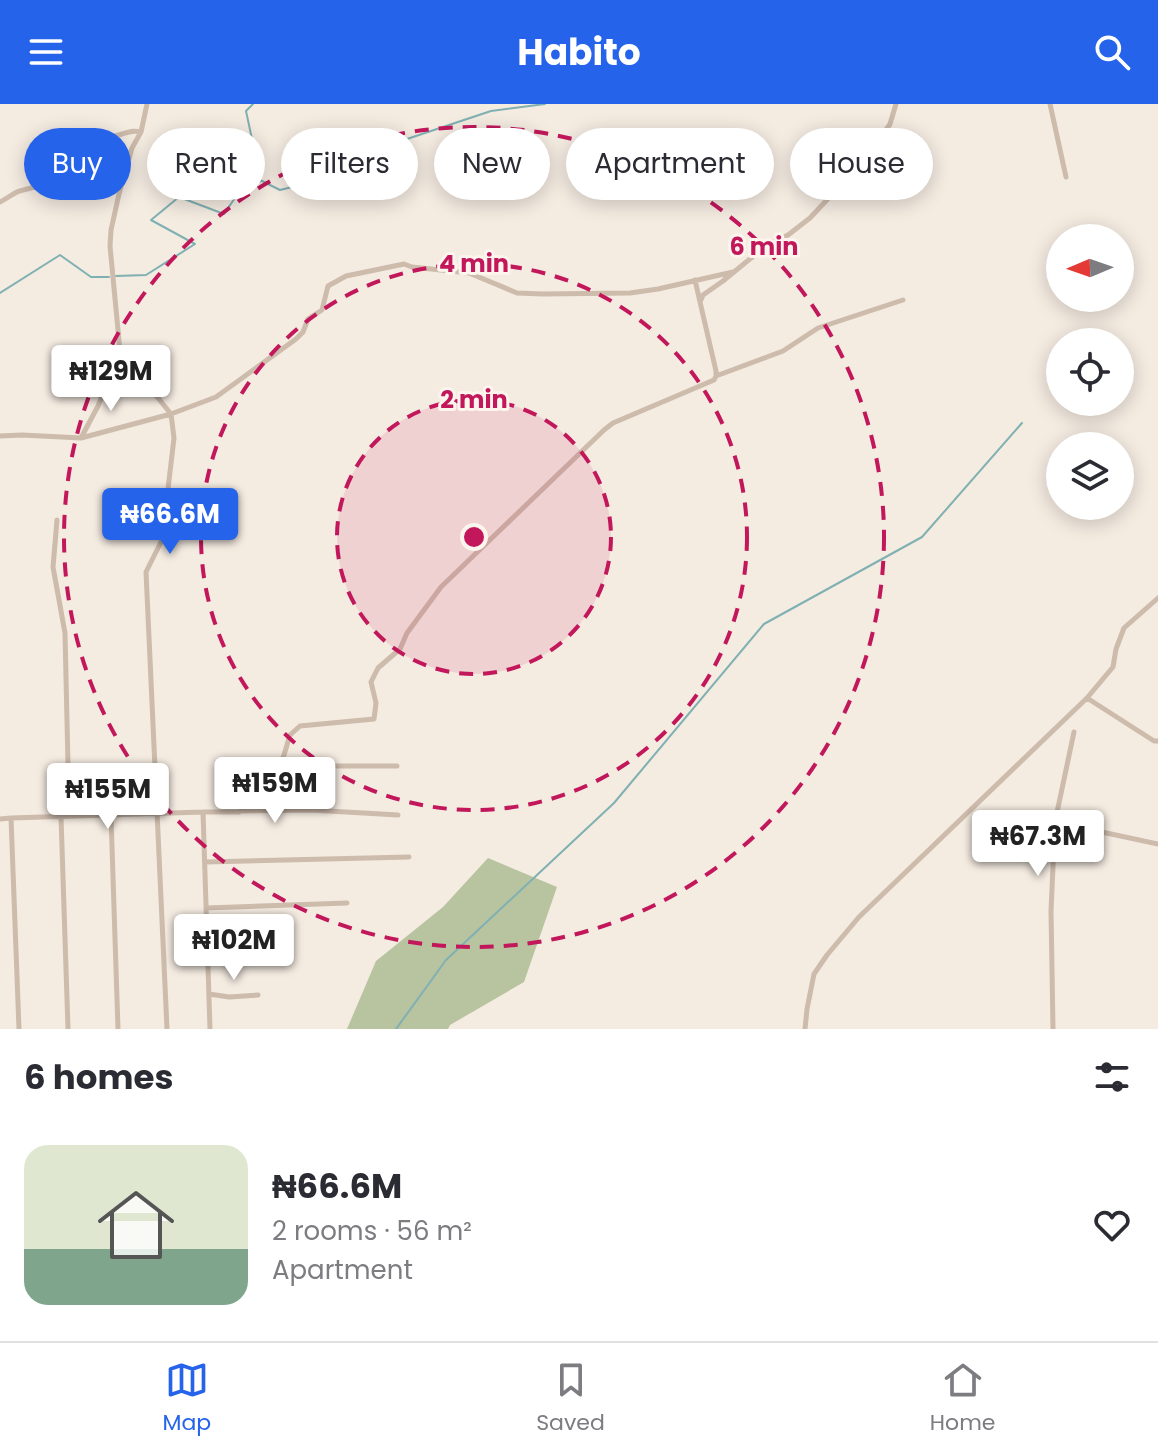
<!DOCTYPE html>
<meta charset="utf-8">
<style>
:root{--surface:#fff;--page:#f2f2f3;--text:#2b2b33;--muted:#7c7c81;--line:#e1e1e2;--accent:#2563eb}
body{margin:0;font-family:Poppins,sans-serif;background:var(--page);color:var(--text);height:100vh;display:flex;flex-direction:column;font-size:30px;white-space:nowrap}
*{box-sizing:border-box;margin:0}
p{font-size:26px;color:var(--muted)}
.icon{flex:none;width:44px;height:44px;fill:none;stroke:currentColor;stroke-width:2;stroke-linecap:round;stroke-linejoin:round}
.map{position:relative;height:925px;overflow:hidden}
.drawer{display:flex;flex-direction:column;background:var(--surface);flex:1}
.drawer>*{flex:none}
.guide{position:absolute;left:24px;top:24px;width:1110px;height:72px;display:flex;gap:16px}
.needle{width:52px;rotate:268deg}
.tools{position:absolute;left:1046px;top:120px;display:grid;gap:16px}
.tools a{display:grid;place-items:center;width:88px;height:88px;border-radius:50%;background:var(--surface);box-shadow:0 4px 20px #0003;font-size:40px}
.price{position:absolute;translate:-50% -68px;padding:0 18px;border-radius:8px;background:#fff;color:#222;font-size:26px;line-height:52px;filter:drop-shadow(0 2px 4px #0008)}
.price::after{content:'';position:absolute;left:50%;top:48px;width:24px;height:18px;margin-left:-12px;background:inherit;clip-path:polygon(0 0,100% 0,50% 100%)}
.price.selected{background:var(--accent);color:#fff}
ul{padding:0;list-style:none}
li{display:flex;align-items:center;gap:24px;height:200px;padding:0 24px}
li+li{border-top:2px solid var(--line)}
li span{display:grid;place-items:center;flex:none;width:224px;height:160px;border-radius:24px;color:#555}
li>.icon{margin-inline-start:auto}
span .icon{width:96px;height:96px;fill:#fffc;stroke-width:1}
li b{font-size:34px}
h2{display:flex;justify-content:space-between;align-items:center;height:96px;padding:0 24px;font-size:34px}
.tag{padding:0 28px;border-radius:36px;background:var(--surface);box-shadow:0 4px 20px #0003;font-size:28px;line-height:72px}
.tag.selected{background:var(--accent);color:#fff}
header{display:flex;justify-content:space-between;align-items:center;height:104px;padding:0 24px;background:var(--accent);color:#fff;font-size:36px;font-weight:700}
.tabs{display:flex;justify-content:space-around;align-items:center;height:112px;border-top:2px solid var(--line);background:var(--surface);font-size:22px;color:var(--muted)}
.tabs a{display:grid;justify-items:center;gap:4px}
.tabs .selected{color:var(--accent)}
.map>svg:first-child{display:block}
</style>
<header><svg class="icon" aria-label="menu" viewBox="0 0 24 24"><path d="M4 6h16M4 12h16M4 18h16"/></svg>Habito<svg class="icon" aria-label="search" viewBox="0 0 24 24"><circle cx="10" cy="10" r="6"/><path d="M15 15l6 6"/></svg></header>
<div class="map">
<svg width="1158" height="925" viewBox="0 0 1158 925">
<rect width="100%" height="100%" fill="#f4ebe1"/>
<path fill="#b8c4a0" d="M488 754 557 783 524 878 450 921 448 925H347L376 857 443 803Z"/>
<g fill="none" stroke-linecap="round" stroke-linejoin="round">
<path stroke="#7fb0b2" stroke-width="2" d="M262 77 280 86 353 68 389 41 491 7 545 0
M116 172 146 171 195 140 151 116 179 93 224 110 239 88 261 77 246 7 253 0
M0 189 60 151 91 173H109
M396 925 446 856 614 699 764 520 922 433 1022 319"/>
<path stroke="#cdbbac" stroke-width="5" d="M147 0 141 28 132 44 119 90 111 126 110 142 120 247 171 310 174 334 162 436 146 468 167 925
M1050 0 1066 73
M0 98C6 95 11 91 17 88 27 84 37 84 47 78 75 63 89 38 122 30 129 28 133 26 141 28
M695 176 700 198
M120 247 98 302 81 334 171 310 216 293 296 235 303 228 308 215 322 206 328 182 346 172 404 160 412 163 469 169 517 189 543 190 630 189 658 185 733 168
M716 272 783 247 818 224 903 196
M0 332 22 331 81 334
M57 416 53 463 65 529 69 704 61 713 68 925
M1087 594 1154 637H1158
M276 669 332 662H397
M240 707 311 706 398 711
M111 712 118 925
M11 714 203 708
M0 715 11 714 19 925
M978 718H1055L1158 740
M205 758 409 753
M206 804 347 799
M209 890 229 893 258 891
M210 925 203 708H239L266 687 284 651 290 631 300 622 374 615 376 599 371 578 378 564 400 545 407 529 441 483 604 326 613 319 714 276 716 272V267L700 198 703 191 723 177 767 141 788 131 810 114 853 68 879 36 890 20 896 0
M805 925 807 905 814 870 827 851 859 813 1087 594 1113 563 1116 545 1124 524 1158 494
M1053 925 1051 807 1055 718 1074 628"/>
</g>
<circle cx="474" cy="433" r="137" fill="#c2185b" fill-opacity=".12"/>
<g fill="none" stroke="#c2185b" stroke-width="4" stroke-dasharray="14 10">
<circle cx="474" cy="433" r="137"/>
<circle cx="474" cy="433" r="273"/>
<circle cx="474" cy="433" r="410"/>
</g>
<circle cx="474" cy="433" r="12" fill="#c2185b" stroke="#fbf5ee" stroke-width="4"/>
<g font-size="24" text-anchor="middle" font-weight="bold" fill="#c2185b" stroke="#fbf5ee" stroke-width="6" stroke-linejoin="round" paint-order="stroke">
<text x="764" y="151">6 min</text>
<text x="474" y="168">4 min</text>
<text x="474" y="304">2 min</text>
</g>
</svg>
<div class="tools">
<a><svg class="needle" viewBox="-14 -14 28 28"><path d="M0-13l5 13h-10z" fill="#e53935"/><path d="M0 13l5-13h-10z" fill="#7c7c81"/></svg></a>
<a><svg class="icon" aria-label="locate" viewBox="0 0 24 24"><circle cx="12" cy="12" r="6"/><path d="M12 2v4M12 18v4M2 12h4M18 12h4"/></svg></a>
<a><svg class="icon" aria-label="layers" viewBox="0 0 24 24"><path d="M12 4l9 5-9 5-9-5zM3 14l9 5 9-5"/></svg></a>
</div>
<b class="price" style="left:111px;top:309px">₦129M</b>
<b class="price selected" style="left:170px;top:452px">₦66.6M</b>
<b class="price" style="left:275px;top:721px">₦159M</b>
<b class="price" style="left:108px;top:727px">₦155M</b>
<b class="price" style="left:1038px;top:774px">₦67.3M</b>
<b class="price" style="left:234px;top:878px">₦102M</b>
<div class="guide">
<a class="tag selected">Buy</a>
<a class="tag">Rent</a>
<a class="tag">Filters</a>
<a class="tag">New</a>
<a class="tag">Apartment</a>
<a class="tag">House</a>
</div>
</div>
<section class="drawer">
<h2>6 homes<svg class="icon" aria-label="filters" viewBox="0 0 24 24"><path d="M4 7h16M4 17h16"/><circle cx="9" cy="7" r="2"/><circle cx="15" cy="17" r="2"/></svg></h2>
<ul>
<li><span style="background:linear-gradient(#dfe7d0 65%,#7fa58c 0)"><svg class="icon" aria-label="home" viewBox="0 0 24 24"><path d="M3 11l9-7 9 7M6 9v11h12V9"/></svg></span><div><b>₦66.6M</b><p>2 rooms · 56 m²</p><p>Apartment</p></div><svg class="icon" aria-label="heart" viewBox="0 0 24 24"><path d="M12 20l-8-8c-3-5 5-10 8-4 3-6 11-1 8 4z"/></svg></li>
</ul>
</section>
<nav class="tabs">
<a class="selected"><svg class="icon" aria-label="map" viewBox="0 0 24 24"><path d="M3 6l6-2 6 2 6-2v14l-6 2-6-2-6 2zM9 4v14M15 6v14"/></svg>Map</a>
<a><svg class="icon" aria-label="saved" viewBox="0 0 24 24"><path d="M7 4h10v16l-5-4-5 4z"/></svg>Saved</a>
<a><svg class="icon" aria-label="home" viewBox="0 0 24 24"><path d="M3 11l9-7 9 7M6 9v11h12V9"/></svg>Home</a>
</nav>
